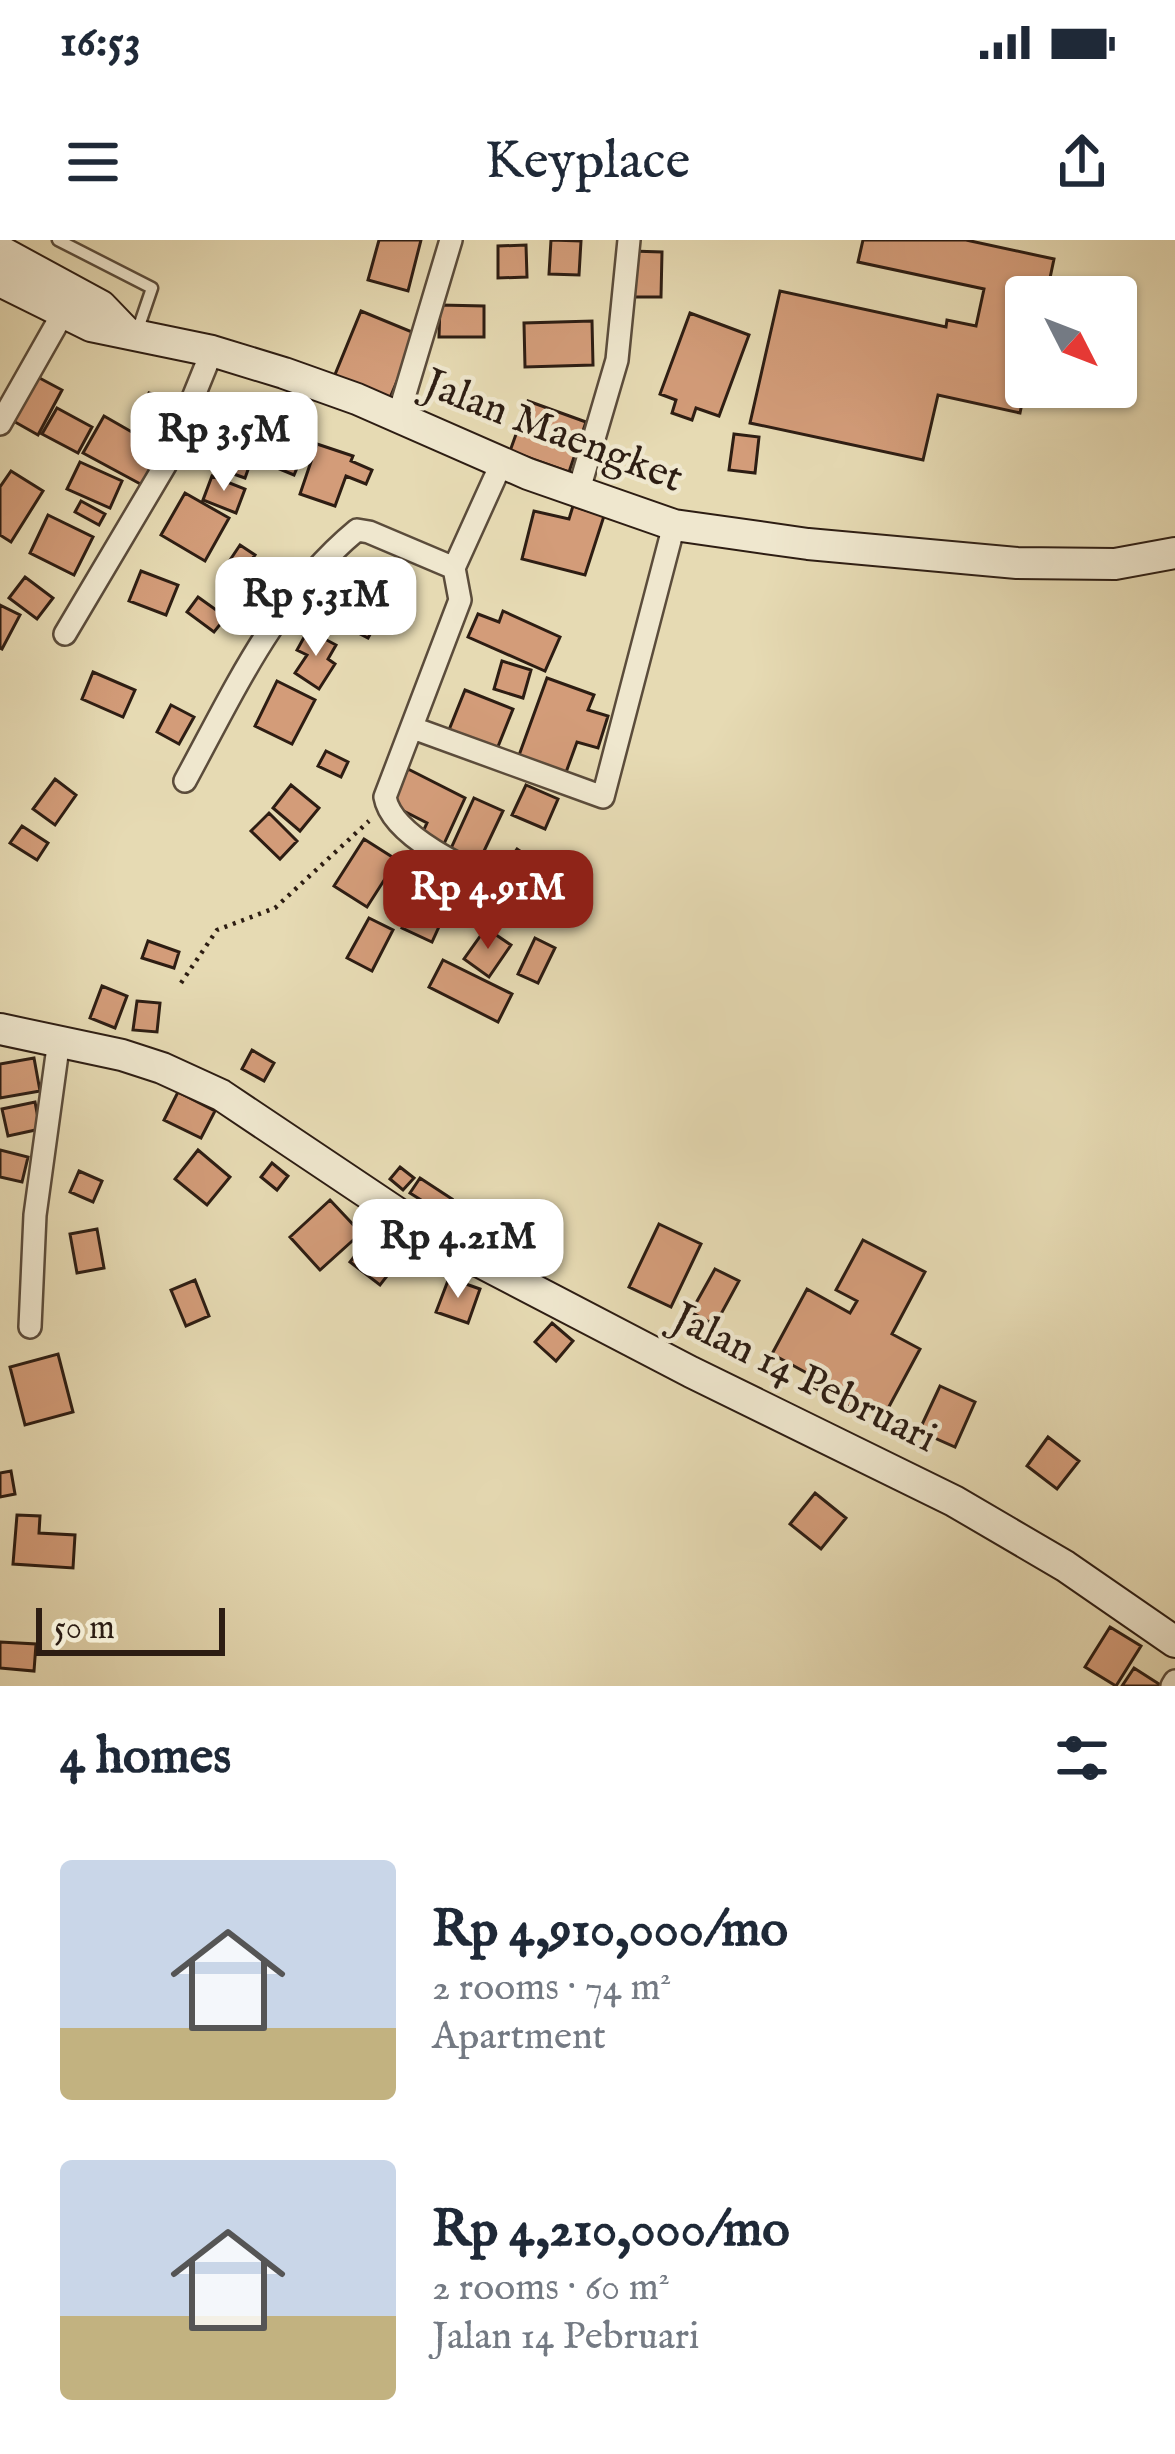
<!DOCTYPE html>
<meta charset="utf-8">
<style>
:root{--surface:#fff;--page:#f6f6f7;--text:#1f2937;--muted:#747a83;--accent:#8f2418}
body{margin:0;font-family:"IM FELL English",serif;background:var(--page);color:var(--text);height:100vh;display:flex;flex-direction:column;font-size:45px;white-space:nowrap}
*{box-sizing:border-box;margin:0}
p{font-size:39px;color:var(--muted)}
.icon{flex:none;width:66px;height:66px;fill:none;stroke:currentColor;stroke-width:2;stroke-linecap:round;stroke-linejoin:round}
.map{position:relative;height:1446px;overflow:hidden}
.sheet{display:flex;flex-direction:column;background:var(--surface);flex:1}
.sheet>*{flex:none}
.needle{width:78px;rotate:132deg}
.controls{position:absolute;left:1005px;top:36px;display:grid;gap:24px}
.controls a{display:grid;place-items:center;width:132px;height:132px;border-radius:12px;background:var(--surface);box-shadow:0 3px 9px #0004;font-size:60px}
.scale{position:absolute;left:36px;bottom:30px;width:189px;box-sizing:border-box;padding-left:12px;border:6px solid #2d1d13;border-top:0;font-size:33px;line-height:42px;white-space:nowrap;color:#2d1d13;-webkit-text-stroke:9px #efe7ce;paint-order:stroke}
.price{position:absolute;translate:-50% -102px;padding:0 27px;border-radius:24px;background:#fff;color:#222;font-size:39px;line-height:78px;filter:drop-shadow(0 3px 6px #0008)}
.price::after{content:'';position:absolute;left:50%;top:72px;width:36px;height:27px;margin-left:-18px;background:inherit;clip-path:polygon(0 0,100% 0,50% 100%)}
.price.active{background:var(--accent);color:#fff}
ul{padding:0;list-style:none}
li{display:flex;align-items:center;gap:36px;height:300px;padding:0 60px}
li span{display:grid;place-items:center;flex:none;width:336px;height:240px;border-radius:12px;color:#555}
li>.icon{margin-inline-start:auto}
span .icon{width:144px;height:144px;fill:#fffc;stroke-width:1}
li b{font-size:51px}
h2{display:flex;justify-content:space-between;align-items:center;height:144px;padding:0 60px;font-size:51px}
.status{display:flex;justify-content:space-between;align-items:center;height:84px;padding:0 60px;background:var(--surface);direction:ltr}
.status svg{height:33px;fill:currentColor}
header{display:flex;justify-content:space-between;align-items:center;height:156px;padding:0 60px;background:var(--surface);font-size:54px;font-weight:600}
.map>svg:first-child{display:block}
</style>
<div class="status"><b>16:53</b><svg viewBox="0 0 49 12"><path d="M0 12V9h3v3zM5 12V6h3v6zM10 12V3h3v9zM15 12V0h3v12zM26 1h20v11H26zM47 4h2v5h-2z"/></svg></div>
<header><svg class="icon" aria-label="menu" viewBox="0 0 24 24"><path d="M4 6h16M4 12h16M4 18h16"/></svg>Keyplace<svg class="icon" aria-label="share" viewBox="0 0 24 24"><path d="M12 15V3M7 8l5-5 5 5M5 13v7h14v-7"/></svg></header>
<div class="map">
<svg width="1175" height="1446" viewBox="0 0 1175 1446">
<rect width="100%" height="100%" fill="#e6dab3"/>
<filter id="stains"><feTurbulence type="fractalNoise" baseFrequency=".00167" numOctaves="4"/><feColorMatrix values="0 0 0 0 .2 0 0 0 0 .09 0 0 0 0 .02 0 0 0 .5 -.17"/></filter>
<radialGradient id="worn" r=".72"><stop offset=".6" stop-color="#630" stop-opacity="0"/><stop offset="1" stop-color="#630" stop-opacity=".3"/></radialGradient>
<path fill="#d39c79" stroke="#2d1d13" stroke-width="3" d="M379 0H421L408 51 368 40Z
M551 0 581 1 579 35 549 34Z
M863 0H966L1054 19 1046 57H1026V144L1020 173 938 155 923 220 750 183 780 51 946 87 947 80 976 86 984 49 858 22Z
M526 5 527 37 498 38V6Z
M631 11 662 12 661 57H630Z
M440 65 484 66V97H439Z
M361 71 417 94 389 160 334 137Z
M690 73 749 95 719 176 696 168 692 180 672 173 676 160 660 154Z
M592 81 593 125 525 127 524 83Z
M32 134 62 150 38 195 8 178Z
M149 153 171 161 162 186 139 178Z
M528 161 586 182 569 232 510 211Z
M57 168 92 187 78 213 42 194Z
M280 173 314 188 294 235 260 221Z
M104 176 165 211 146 247 83 213Z
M734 194 759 197 755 233 729 230Z
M203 195 254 213 245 238 194 220Z
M317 204 353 216 351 221 372 230 366 244 346 236 335 266 300 254Z
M80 222 122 241 110 268 67 249Z
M11 231 43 251 11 302 0 295V247Z
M212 236 245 249 236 273 203 260Z
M185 253 229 278 205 321 161 295Z
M81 261 105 274 99 285 75 272Z
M573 266 604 276 585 335 522 319 534 271 569 279Z
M48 275 93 297 74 335 30 313Z
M240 305 255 315 242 333 228 323Z
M141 331 178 345 166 375 129 361Z
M354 331 384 350 374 365 344 347Z
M25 337 53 358 37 379 9 358Z
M198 357 226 377 214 392 187 372Z
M0 365 20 375 2 409 0 408Z
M348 366 377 382 368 398 339 383Z
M503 371 560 397 545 431 468 397 478 374 499 382Z
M308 390 336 405 328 419 335 424 319 449 295 433 307 415 297 410Z
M502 421 531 430 523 458 494 449Z
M93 432 135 450 123 477 82 459Z
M547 438 594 455 588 470 608 476 598 508 577 502 565 535 518 518Z
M277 441 315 460 292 504 255 486Z
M465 450 513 469 495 514 447 495Z
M171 465 194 477 179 504 157 492Z
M326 511 348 522 341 537 318 526Z
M408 529 465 558 443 606 421 596 427 583 390 564Z
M55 539 76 555 55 585 33 569Z
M291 545 319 568 300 591 273 568Z
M526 545 558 559 545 589 512 575Z
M474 558 503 571 476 628 448 615Z
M269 573 297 601 280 619 251 591Z
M22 586 48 603 37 620 10 603Z
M364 599 397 620 367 667 334 646Z
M517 609 547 630 534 650 503 629Z
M421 645 452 658 432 702 402 688Z
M369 678 393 690 372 731 347 718Z
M486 688 511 705 489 737 464 719Z
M535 698 555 708 538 743 518 734Z
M148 701 179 712 174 728 142 718Z
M443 720 512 754 498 782 429 747Z
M102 746 127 756 115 788 90 778Z
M137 761 160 763 157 792 133 790Z
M252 810 274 823 264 841 242 829Z
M34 818 40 851 0 858V824Z
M178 852 215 871 201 898 164 880Z
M35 862 40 889 8 896 2 869Z
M0 910 28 917 22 942 0 937Z
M198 910 230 937 207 965 175 939Z
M272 923 288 936 277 950 261 937Z
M400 927 414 938 403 950 390 939Z
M79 931 102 941 93 962 70 952Z
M420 938 452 959 443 974 410 953Z
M330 960 361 993 320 1030 290 997Z
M659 984 701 1004 671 1067 629 1047Z
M378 986 408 1009 380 1045 350 1022Z
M97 989 104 1028 77 1033 70 994Z
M863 1000 925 1032 892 1094 920 1109 885 1174 857 1159 852 1168 811 1146 816 1138 772 1114 807 1049 850 1073 857 1061 836 1050Z
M715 1029 739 1041 715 1085 691 1072Z
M449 1038 480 1049 468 1083 436 1072Z
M195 1040 209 1076 186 1086 171 1050Z
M552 1083 573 1101 556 1121 535 1102Z
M58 1114 73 1172 25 1185 10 1127Z
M940 1146 975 1162 955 1207 919 1191Z
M1048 1197 1079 1221 1057 1249 1027 1226Z
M11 1231 15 1254 0 1257V1233Z
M815 1253 846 1278 821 1309 790 1284Z
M17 1275 40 1276 39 1293 75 1295 73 1328 13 1324Z
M1110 1387 1141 1406 1116 1446 1085 1427Z
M0 1402 36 1404 34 1431 0 1428Z
M1134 1428 1159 1444 1158 1446H1122Z"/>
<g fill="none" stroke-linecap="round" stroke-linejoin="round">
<defs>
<path id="lane" d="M58 0 152 48 137 92"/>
<path id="street" d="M398 177 451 0
M0 184 63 73
M502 222 454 328 460 360 385 557C393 604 497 642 536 661
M578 253 617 120 629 0
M65 394 167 222 212 111
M413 488 603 557 674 285
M185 541C234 451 276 357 357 290L369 292 454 328
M30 1087 35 975 59 800
M1172 1446 1175 1441"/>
<path id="secondary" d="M0 11 101 66 127 93
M0 41 91 86 212 111 284 133 357 159 528 234 674 285 808 304 1017 323 1115 324 1175 313
M0 789 122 815 162 828 221 855 436 999 691 1132 954 1261 1065 1326 1175 1402"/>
</defs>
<use href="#lane" stroke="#5b4c3b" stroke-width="15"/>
<use href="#street" stroke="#5b4c3b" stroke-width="26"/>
<use href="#secondary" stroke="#2d1d13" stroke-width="34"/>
<path stroke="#2d1d13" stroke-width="4.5" stroke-dasharray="3 6" stroke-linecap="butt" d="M181 743 217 690 275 668 369 581"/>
<use href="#lane" stroke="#efe7ce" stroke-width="10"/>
<use href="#street" stroke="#efe7ce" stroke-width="21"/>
<use href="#secondary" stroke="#efe7ce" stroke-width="30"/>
</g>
<g text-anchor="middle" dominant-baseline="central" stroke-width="9" stroke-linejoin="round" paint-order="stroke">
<g font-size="42" fill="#2d1d13" stroke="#efe7ce">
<text transform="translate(553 192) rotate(21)">Jalan Maengket</text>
<text transform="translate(804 1139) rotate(26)">Jalan 14 Pebruari</text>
</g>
</g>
<rect width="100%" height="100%" filter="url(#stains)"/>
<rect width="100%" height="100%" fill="url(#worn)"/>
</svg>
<div class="controls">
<a><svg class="needle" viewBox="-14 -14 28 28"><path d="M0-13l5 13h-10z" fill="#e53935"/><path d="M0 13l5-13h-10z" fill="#747a83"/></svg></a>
</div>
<div class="scale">50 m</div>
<b class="price" style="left:224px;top:254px">Rp 3.5M</b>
<b class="price" style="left:316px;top:419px">Rp 5.31M</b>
<b class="price active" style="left:488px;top:712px">Rp 4.91M</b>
<b class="price" style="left:458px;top:1061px">Rp 4.21M</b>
</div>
<section class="sheet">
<h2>4 homes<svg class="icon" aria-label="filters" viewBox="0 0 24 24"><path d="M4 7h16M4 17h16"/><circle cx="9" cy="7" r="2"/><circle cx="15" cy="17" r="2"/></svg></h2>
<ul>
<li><span style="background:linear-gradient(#c9d6e8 70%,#c2b280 0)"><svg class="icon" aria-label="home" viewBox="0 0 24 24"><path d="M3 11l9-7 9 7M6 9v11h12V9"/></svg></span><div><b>Rp 4,910,000/mo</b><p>2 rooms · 74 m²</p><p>Apartment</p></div></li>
<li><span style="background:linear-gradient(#c9d6e8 65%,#c2b280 0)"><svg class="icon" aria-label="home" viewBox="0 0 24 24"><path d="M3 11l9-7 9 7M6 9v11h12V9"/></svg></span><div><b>Rp 4,210,000/mo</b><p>2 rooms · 60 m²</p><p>Jalan 14 Pebruari</p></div></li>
</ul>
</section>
